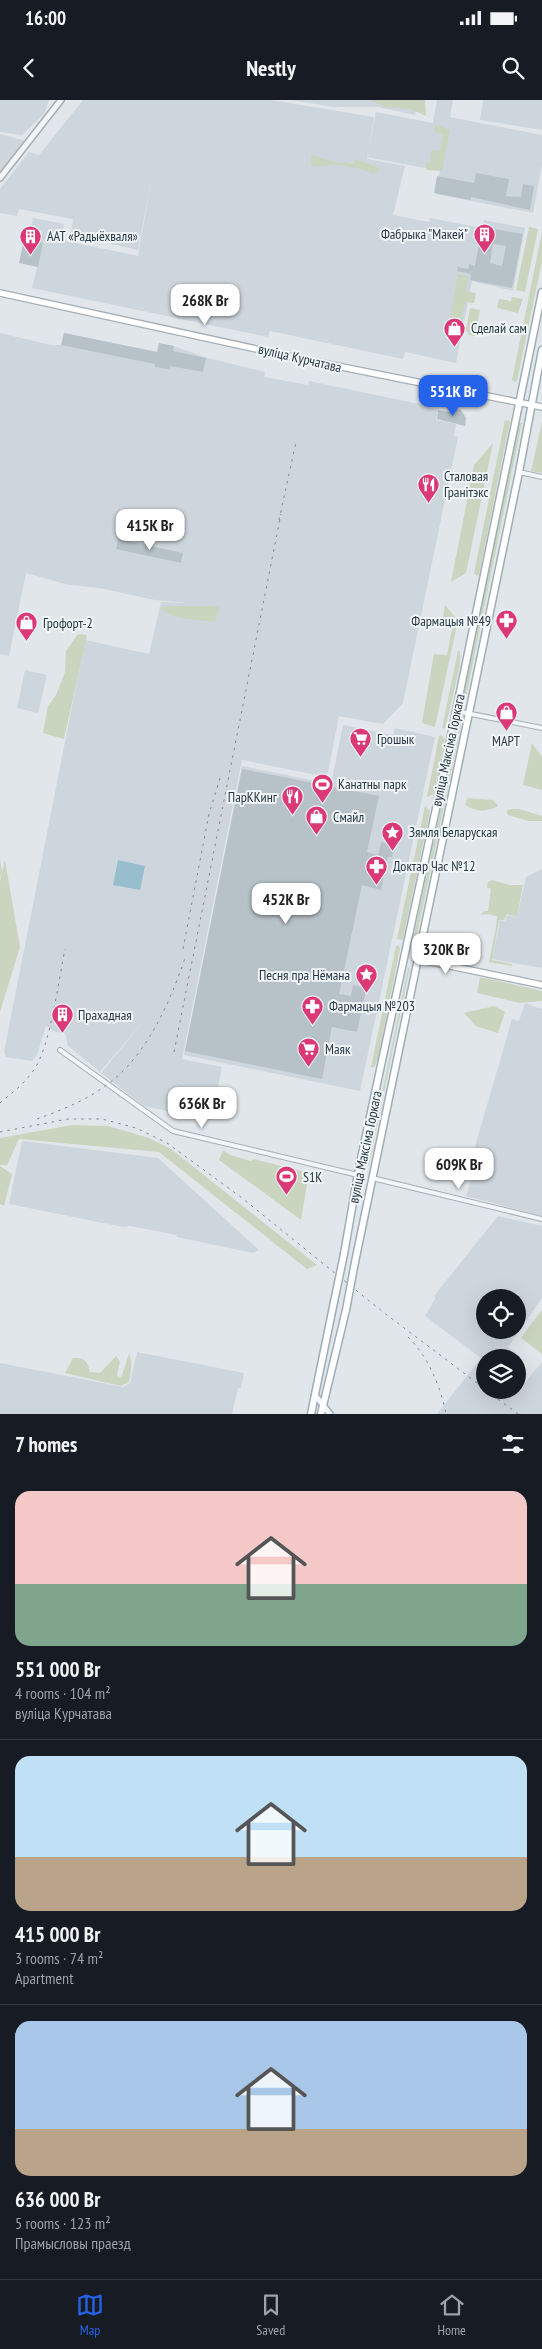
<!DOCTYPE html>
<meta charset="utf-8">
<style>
:root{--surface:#171b24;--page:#242831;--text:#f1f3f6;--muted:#9ea1a6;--line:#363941;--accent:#2563eb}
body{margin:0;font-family:"PT Sans Narrow",sans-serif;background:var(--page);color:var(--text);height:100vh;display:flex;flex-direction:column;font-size:19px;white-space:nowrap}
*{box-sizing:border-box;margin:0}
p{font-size:16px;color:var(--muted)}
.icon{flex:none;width:28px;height:28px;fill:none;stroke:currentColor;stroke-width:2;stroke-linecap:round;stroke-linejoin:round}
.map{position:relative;height:1314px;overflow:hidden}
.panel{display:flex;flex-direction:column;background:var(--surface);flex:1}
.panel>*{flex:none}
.fabs{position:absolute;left:476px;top:1189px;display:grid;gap:10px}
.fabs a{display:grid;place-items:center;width:50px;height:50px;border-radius:50%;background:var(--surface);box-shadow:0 5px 20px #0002;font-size:25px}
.price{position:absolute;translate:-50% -42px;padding:0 11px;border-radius:10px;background:#fff;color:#222;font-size:16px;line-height:32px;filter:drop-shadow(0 1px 2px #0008)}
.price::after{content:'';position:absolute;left:50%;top:30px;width:15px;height:11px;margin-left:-8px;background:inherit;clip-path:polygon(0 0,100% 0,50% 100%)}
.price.selected{background:var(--accent);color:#fff}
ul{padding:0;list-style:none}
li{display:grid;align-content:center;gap:10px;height:265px;padding:0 15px}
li+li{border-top:1px solid var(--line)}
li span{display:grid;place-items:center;height:155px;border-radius:15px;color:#555}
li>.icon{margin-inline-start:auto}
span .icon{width:90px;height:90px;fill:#fffc;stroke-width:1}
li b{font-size:21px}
h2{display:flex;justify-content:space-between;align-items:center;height:60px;padding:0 15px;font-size:21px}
.status{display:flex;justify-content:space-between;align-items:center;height:35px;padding:0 25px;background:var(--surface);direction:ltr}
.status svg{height:14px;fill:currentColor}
header{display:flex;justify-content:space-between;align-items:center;height:65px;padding:0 15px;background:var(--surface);font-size:22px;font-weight:700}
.tab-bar{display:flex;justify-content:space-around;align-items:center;height:70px;border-top:1px solid var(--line);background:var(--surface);font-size:14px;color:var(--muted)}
.tab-bar a{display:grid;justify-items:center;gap:2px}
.tab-bar .selected{color:var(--accent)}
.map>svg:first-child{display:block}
</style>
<div class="status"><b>16:00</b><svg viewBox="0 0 49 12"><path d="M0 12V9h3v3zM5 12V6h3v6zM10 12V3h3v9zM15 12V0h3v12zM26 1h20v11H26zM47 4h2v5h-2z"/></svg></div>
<header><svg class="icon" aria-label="back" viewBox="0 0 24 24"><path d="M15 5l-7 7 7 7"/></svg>Nestly<svg class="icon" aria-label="search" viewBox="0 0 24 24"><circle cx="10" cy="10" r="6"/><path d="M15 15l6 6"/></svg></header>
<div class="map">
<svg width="542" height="1314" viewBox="0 0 542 1314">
<rect width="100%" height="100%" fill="#e0e6ea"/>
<path fill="#ced6dd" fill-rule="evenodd" d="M0 0H49L44 14 22 35 0 32Z
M83 0H271L374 17 367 59 405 66 393 115 429 122 430 118 482 128 484 120 525 128 513 191 472 181 456 263 405 252 403 259 270 231 268 237 32 188 43 143 28 140 33 118 64 124 62 140 138 156 152 76 138 150 71 135 73 119 19 109 17 116 0 113V89L29 52 39 55Z
M290 0H418L415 15 378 7H335Z
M437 0H453L450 17 542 35V65L533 113 436 94 440 71 367 57 376 12 433 23Z
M483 0H542V30L480 20Z
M0 34 26 41 0 73Z
M0 233 51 245H61L64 233 157 252 174 246 204 257 265 272 264 277 308 285 309 281 419 304 438 310 436 320 456 324 454 336 458 337 403 603 383 624 339 616 327 677 242 660 182 959 222 967 211 1020 144 1006 101 973 148 916 100 972 68 946 65 933 55 932 46 926 37 955 32 961 6 957 4 952 85 540 149 554 161 502 187 503 155 500 99 488 69 485 26 473 9 556 0 554Z
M25 570 47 575 38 613 17 608Z
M343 625 393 635 395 628 435 637 360 991 184 955 242 666 331 684Z
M542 769V868L492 859 500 820 505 821 507 815 517 817 526 777Z
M525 903 542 909V1116L466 1096 472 1077 476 1078 482 1060 472 1057 512 919 519 921Z
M22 1041 158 1058 259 1150 253 1153 177 1137 176 1135 162 1132 130 1126 123 1127 9 1104Z
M498 1116 542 1126V1198L508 1247 516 1256 514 1257 485 1258V1261L425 1216 435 1199 434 1196ZM485 1198H518V1230H485Z
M137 1252 244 1273 241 1288H238L232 1314H0V1263L123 1287 130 1283Z
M479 1261 485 1266V1290L518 1291 542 1262V1314H437Z"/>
<path fill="#cad5c0" d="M370 0H425L426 16 410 9 386 7Z
M439 25 450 30 442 71 427 70 425 64 431 62 430 55 432 50H440L443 35 434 31 435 26Z
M311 55 338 63 346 62 354 65 355 59C364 63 372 64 380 69L374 74C361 69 345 64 330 65 322 66 321 68 311 65Z
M529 127 538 129 525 192 516 190Z
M542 132V161L517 281 514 282 512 280Z
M458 174 468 176 466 191 476 193 474 203 465 202 460 229 448 227Z
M512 197 523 199 518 213 497 208 499 199 511 201Z
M470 208 480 210 475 236 469 235 466 230Z
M505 320 510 321 508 331 479 475 477 476 474 473Z
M518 322 522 323 466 597H462Z
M542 322V373L531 371Z
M493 343 466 473 451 482 474 365Z
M445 505 457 519V525L435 627 424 624 422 622 434 554 447 555 452 529 443 517Z
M165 506H220L215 522C196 519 174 521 160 508Z
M78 534 87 535 64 639 43 633 48 606 56 595 65 572 66 551Z
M458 551H460V565L445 629 442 628Z
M460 619 462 620 415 844H412Z
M441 635 445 639 434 694 427 697 439 636Z
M532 643 542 657V690L523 685Z
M467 698 493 700 498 706C487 712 476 712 465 705Z
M425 706 430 711 403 839 400 840 397 839Z
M511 709H519L542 716V721H528L508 715 506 711Z
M0 759 2 772 5 760 20 847 0 912V782L2 772 0 778Z
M492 780 510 785H523L517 817 507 814 504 820H499L492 860 512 864V866L489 862 496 827 497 816 487 814 481 815 484 811H488L491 789 487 787 488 782Z
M398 845 400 848 378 959 374 967H371L396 846Z
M410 867 369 1065H367L408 868Z
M480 877 542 891V901L520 903 477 893Z
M494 906 505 912 498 933 476 926 464 913Z
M72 1025 108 1026 149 1038 171 1049 317 1165 307 1169 159 1052 19 1039 7 1065H0V1038Z
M223 1050 230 1055 251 1061 254 1059 309 1073 301 1120 219 1060Z
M0 1066 12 1074 4 1106 0 1104Z
M542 1210V1254L521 1238Z
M129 1254C133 1263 131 1272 129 1282L121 1286 65 1273 73 1258C85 1258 87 1260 90 1272L100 1273 116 1256 120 1262 117 1275 121 1278Z"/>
<path fill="#98bece" d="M118 760 145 766 140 790 113 785Z"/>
<path fill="#b7c1c8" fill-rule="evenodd" d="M476 73 509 79 506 96 521 97 523 84 534 86 530 110 471 97 470 100 434 93 437 76 474 83Z
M482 127 523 134 512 188 470 180 471 174 457 171 458 167 468 169 469 164 475 166ZM493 144 506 146 502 166 490 163Z
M24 139 43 143 38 167 19 163Z
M64 233 157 252 159 243 174 246 173 251 206 258 203 272 170 266 169 269 155 267V264L61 245Z
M455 309 461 310 466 318 465 326 437 319 438 310 454 313Z
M118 439 183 453 181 463 116 449Z
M242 669 379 696 367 752 378 755 381 742 395 745 392 757H388L381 790 362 785 339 894 351 896 353 885 367 888 364 899 357 932 332 927 322 979 185 951Z"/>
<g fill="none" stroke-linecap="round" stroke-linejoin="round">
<defs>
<path id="minor" d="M519 372 542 377
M456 611 542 628
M60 950 173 1031 358 1075
M372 1078 542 1119"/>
<path id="tertiary" d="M0 78 61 0
M315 1295 330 1314"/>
<path id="secondary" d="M0 193 302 259 542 307
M417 859 542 885"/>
<path id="primary" d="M344 1154 359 1068 437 704 542 192
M355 1162 519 372 542 250
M311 1314 334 1202
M321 1314 346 1210"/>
</defs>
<use href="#minor" stroke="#a5aeb5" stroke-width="6"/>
<use href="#tertiary" stroke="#a5aeb5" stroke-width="8"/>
<use href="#secondary" stroke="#a5aeb5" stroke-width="8"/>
<use href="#primary" stroke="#9eaeb7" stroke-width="9"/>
<use href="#minor" stroke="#f3f6f8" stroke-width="4"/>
<use href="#tertiary" stroke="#f3f6f8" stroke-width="5"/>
<use href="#secondary" stroke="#fff" stroke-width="5.5"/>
<use href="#primary" stroke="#fff" stroke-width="6"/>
<path stroke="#788a95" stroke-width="1" stroke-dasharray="2.5 5" stroke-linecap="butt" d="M279 420 296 342
M183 849 209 714 221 675
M174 952 281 414
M0 1003C12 993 24 984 33 971 50 949 59 878 65 849
M37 1019C62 1010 87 1000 108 984 148 954 171 900 186 855
M0 1032 68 1019H102L136 1028 167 1043 242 1098 383 1212 485 1289
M408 1237C429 1258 440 1285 446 1314
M486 1290 518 1314"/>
<defs>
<path id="primary-bridge" d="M334 1202 344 1154
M346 1210 355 1162"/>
</defs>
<use href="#primary-bridge" stroke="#9eaeb7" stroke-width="9" stroke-linecap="butt"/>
<use href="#primary-bridge" stroke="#fff" stroke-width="6"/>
</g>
<defs>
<symbol id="building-pin" viewBox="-11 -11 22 30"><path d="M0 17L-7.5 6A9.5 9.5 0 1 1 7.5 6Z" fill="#db3976" stroke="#f0f5f7"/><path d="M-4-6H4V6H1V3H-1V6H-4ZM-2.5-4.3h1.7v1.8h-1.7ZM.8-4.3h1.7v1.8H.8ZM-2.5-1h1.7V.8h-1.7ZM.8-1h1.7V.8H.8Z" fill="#fff"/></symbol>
<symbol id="shop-pin" viewBox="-11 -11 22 30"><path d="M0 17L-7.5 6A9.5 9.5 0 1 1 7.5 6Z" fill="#db3976" stroke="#f0f5f7"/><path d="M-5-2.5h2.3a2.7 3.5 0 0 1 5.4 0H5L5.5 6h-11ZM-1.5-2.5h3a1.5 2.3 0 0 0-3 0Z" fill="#fff"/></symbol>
<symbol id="restaurant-pin" viewBox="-11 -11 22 30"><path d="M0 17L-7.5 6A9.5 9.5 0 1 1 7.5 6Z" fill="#db3976" stroke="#f0f5f7"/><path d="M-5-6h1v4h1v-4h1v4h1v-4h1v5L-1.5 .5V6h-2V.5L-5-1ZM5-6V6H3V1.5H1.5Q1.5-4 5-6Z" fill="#fff"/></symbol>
<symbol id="pharmacy-pin" viewBox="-11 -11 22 30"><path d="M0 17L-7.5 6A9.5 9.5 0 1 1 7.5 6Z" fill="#db3976" stroke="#f0f5f7"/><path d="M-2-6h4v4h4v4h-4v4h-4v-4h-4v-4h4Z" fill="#fff"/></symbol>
<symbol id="supermarket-pin" viewBox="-11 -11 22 30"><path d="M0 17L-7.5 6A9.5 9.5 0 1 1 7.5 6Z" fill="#db3976" stroke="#f0f5f7"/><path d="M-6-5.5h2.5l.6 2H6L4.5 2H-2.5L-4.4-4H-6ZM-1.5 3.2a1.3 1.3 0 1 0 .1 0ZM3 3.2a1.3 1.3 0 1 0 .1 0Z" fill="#fff"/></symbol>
<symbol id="stadium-pin" viewBox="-11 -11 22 30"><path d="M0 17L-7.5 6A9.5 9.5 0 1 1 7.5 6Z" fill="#db3976" stroke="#f0f5f7"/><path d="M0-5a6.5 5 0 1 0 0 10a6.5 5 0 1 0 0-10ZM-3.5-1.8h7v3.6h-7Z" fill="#fff"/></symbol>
<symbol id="sight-pin" viewBox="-11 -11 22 30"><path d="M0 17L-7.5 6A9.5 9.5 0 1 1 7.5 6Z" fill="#db3976" stroke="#f0f5f7"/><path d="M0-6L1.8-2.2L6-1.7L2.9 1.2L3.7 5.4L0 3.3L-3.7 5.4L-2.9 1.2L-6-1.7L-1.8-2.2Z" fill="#fff"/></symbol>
</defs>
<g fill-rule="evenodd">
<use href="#building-pin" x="472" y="122" width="25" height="34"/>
<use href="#building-pin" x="18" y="124" width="25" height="34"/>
<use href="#shop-pin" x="442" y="216" width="25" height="34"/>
<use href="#restaurant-pin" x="416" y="372" width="25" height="34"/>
<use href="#pharmacy-pin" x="494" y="508" width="25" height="34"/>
<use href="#shop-pin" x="14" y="510" width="25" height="34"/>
<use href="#shop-pin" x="494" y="600" width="25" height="34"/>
<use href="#supermarket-pin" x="348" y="626" width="25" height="34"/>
<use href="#stadium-pin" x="310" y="672" width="25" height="34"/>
<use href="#restaurant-pin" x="280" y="684" width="25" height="34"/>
<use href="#shop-pin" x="304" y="704" width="25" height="34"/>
<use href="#sight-pin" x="380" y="720" width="25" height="34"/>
<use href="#pharmacy-pin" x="364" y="754" width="25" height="34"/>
<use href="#sight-pin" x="354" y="862" width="25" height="34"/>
<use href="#pharmacy-pin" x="300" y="894" width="25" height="34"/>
<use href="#building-pin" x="50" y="902" width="25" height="34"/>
<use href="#supermarket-pin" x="296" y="936" width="25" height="34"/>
<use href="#stadium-pin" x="274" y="1064" width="25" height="34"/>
</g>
<g text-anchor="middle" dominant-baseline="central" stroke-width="4" stroke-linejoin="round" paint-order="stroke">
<g font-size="14" fill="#273843" stroke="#f0f5f7" text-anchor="start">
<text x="468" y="134" text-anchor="end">Фабрыка "Макей"</text>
<text x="47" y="136">ААТ «Радыёхваля»</text>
<text x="471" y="228">Сделай сам</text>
<text x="444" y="376">Сталовая<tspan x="444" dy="16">Гранітэкс</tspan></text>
<text x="491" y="521" text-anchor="end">Фармацыя №49</text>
<text x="43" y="523">Грофорт-2</text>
<text x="377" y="639">Грошык</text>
<text x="506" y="641" text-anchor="middle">МАРТ</text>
<text x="338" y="684">Канатны парк</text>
<text x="277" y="697" text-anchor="end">ПарККинг</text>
<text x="333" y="717">Смайл</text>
<text x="409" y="732">Зямля Беларуская</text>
<text x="393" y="766">Доктар Час №12</text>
<text x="350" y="875" text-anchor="end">Песня пра Нёмана</text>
<text x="329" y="906">Фармацыя №203</text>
<text x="78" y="915">Прахадная</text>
<text x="325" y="949">Маяк</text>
<text x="303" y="1077">S1K</text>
</g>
<g font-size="14" fill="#273843" stroke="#f0f5f7">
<text transform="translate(300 258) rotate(13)">вуліца Курчатава</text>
<text transform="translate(448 650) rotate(-78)">вуліца Максіма Горкага</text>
<text transform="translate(365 1047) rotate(-78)">вуліца Максіма Горкага</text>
</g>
</g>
</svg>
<div class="fabs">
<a><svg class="icon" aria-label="locate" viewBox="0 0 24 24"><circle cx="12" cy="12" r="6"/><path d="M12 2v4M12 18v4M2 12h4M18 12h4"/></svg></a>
<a><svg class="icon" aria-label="layers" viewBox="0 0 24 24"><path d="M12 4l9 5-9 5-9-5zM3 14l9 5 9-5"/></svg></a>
</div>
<b class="price" style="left:205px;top:226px">268K Br</b>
<b class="price selected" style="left:453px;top:317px">551K Br</b>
<b class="price" style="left:150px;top:451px">415K Br</b>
<b class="price" style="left:286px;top:825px">452K Br</b>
<b class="price" style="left:446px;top:875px">320K Br</b>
<b class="price" style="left:202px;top:1029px">636K Br</b>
<b class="price" style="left:459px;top:1090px">609K Br</b>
</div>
<section class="panel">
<h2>7 homes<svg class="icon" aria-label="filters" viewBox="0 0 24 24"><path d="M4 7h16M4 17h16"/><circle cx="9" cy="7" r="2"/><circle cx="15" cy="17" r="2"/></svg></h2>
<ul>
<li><span style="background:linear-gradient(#f6c9c9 60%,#7fa58c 0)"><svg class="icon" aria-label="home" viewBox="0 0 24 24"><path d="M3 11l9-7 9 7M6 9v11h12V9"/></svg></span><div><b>551 000 Br</b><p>4 rooms · 104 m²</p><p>вуліца Курчатава</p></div></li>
<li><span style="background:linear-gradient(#bfe0f5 65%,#b9a48a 0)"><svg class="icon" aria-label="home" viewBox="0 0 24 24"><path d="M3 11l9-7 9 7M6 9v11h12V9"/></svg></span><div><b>415 000 Br</b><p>3 rooms · 74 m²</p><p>Apartment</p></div></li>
<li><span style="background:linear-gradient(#a9c7e8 70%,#b9a48a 0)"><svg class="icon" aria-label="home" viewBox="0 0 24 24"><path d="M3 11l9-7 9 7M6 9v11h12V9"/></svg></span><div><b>636 000 Br</b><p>5 rooms · 123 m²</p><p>Прамысловы праезд</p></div></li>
</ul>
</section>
<nav class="tab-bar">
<a class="selected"><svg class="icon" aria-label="map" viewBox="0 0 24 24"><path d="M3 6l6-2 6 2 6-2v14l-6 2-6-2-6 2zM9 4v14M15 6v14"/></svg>Map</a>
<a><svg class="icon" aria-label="saved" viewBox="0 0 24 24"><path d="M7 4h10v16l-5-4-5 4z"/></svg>Saved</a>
<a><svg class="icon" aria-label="home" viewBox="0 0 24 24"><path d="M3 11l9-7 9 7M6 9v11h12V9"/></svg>Home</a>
</nav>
